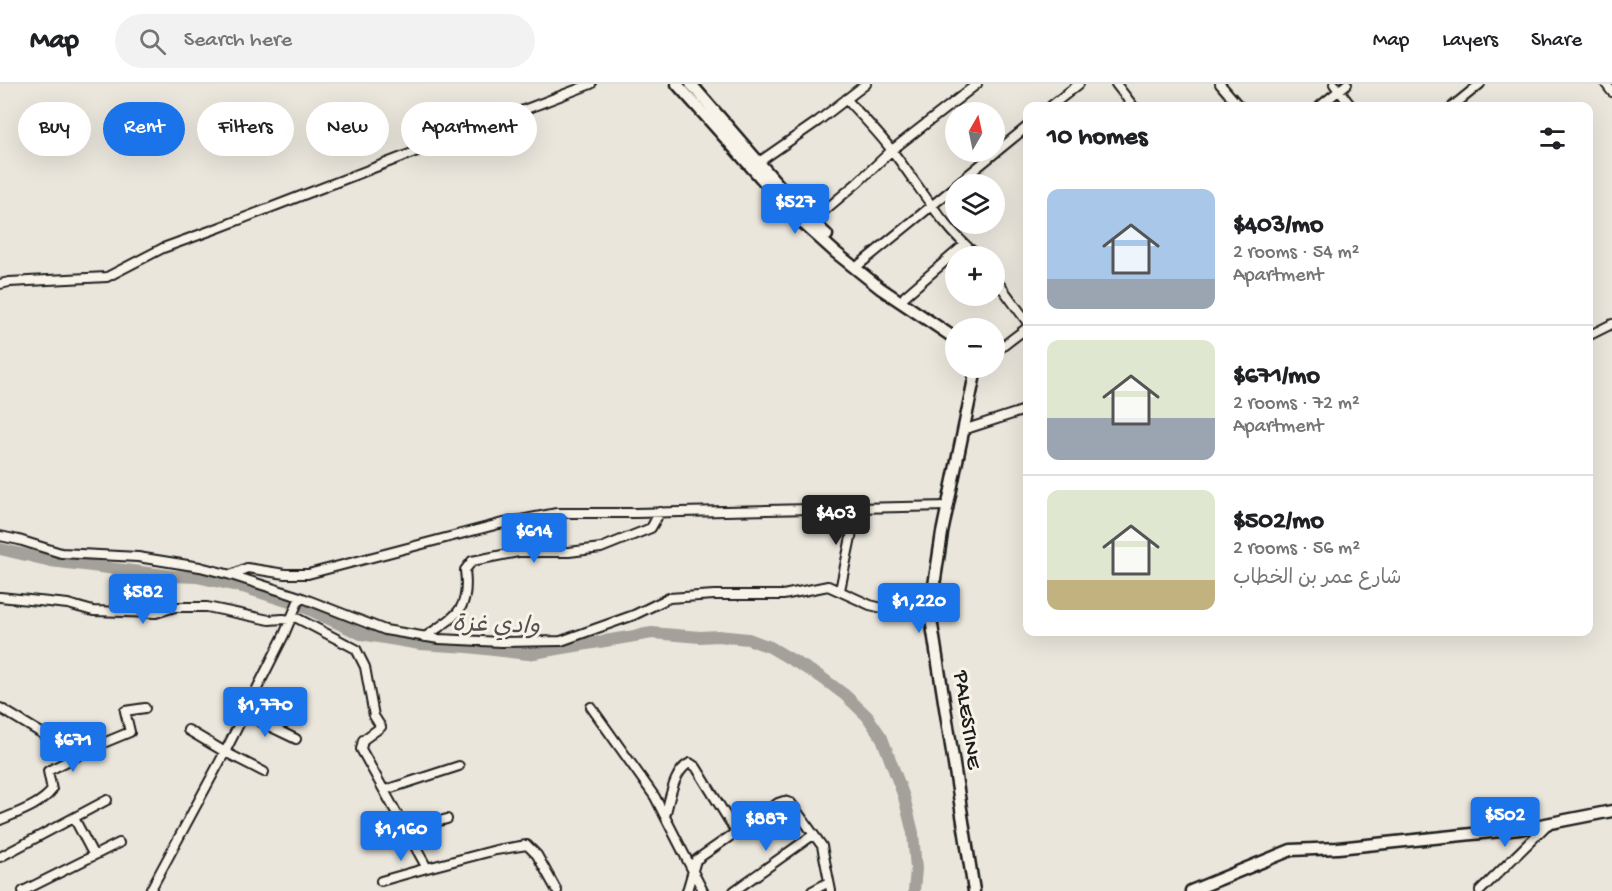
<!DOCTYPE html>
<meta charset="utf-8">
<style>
:root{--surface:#fff;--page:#f2f2f2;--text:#202124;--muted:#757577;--line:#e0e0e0;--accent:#1a73e8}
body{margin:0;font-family:"Gochi Hand","Playpen Sans Arabic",sans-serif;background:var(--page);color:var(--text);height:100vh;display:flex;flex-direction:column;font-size:22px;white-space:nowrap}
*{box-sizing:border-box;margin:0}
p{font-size:20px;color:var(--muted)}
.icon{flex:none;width:33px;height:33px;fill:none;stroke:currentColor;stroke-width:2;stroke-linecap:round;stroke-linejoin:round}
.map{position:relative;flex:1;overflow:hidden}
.sheet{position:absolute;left:1023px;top:18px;width:570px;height:534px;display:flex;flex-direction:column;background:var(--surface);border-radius:12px;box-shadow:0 6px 24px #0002}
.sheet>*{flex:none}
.hud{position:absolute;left:18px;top:18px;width:570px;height:54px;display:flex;gap:12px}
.needle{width:39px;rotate:9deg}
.tools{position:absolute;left:945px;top:18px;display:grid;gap:12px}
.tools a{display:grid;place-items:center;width:60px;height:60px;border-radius:50%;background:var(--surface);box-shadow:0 6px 24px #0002;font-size:30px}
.price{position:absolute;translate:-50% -51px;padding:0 14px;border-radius:6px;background:var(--accent);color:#fff;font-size:20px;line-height:39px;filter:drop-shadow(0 2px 3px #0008)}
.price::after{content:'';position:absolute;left:50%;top:36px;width:18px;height:14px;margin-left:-9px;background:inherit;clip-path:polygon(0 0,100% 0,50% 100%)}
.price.active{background:#222;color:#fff}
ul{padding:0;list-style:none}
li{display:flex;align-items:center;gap:18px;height:150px;padding:0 24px}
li+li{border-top:2px solid var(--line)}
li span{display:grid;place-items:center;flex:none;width:168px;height:120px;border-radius:12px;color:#555}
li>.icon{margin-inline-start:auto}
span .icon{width:72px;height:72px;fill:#fffc;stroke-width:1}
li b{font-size:26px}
h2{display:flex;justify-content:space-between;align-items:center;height:72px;padding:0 24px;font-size:26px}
.tag{padding:0 21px;border-radius:27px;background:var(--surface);box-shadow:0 6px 24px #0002;font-size:21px;line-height:54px}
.tag.active{background:var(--accent);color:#fff}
header{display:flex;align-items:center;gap:36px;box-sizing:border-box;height:84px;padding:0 30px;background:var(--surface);border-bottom:2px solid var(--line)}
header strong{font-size:28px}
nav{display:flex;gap:33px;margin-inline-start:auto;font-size:21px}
.search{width:420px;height:54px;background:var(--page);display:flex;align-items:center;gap:15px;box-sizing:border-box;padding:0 21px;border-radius:33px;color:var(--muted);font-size:22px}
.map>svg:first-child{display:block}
</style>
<header>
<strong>Map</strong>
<div class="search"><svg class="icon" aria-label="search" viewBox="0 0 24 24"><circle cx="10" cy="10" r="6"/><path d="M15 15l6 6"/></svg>Search here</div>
<nav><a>Map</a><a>Layers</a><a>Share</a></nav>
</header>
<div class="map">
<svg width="1612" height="807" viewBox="0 0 1612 807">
<rect width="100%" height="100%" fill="#eae6dc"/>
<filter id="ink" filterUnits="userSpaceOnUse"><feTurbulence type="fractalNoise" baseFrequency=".0167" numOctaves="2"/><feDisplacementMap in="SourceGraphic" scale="12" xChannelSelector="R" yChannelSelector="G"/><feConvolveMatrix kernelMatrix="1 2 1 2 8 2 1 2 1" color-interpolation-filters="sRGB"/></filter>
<g filter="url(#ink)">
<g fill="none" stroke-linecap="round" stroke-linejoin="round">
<path stroke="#a3a19a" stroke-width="12" d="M0 465 51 477 173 492 197 493 246 504 302 522 361 550 420 560 468 563 528 570 652 549 700 553 718 552 748 555 770 563 821 593 845 611 867 632 882 654 904 713 913 749 916 785 914 807"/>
<defs>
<path id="street" d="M1116 0 1133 22
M1220 0 1239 22
M1334 0 1351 22
M1606 0 1612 8
M846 15C862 32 879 49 893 68 920 103 943 144 978 172
M1051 22 1079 0
M1320 22 1347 0
M1453 22 1480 0
M759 78 818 37 866 0
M957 100 1028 42
M812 137 857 99 892 66 977 0
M860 180 956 102
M994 193 1028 239
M0 200 9 198 107 193 163 164 218 144 591 0
M905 212 964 161
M1588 252 1612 240
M994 269 1028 243
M963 346 1028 325
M0 452 19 456 61 469 138 473 200 483 231 491 300 513 385 546 439 555 502 558 561 557 634 531 669 514 714 511H783L828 502 870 521 894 527 931 521
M231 491 247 484 285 490H308L499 440 557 429H635L948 422
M840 506 857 424
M0 513 68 520 93 527 156 529 175 523H207L269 536 283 535 291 536
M293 532 356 565 365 583 374 632 381 643 363 656 361 665 427 784 496 766 527 761 537 771 557 807
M425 553C456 531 470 528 465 486L472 477 518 468H569L601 464 651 444 660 428
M591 623 655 713 703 807
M0 624 68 665 74 674
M244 630 296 655
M188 646 225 668 264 688
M385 706 459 682
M665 732C670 716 673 687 690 679L696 683 736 748
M74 734 93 770
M0 736C16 729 41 721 52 706L48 687 101 660 130 648 125 627 145 624
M407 746 447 735
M0 773 107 716
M381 797 427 784
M23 807 119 759
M150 807 225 668 284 551 300 513
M687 807 696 776 778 719 784 717 791 719 822 762 831 807
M734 807 813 751
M812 807 829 798
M1480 807 1547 741"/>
<path id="secondary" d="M677 0 794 131 835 168 880 204 956 255
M691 0 800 126 827 151
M974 284V295L942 449 931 521V535L974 807
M1191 807 1291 766 1338 764 1520 745 1612 727"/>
</defs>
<use href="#street" stroke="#1c1c1c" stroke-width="12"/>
<use href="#secondary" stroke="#1c1c1c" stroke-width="15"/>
<use href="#street" stroke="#f7f3e8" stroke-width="8"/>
<use href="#secondary" stroke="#f7f3e8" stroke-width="10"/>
</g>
</g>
<g text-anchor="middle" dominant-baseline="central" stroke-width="6" stroke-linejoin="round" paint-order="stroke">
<g font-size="22" fill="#1c1c1c" stroke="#f7f3e8">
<text transform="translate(966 636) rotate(82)">PALESTINE</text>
</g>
<g font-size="24" font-style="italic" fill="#52514e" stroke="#f7f3e8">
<text transform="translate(496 543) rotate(2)">وادي غزة</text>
</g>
</g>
</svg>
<div class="tools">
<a><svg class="needle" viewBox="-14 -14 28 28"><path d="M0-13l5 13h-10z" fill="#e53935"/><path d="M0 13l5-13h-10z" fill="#757577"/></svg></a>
<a><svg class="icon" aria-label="layers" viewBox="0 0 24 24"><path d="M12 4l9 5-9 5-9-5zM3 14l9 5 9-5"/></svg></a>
<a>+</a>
<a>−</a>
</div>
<b class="price" style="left:795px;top:151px">$527</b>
<b class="price active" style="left:836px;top:462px">$403</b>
<b class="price" style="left:534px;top:480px">$614</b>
<b class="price" style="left:143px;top:541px">$582</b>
<b class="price" style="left:919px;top:550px">$1,220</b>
<b class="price" style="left:265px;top:654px">$1,770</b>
<b class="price" style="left:73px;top:689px">$671</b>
<b class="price" style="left:1505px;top:764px">$502</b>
<b class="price" style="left:766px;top:768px">$887</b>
<b class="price" style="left:401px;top:778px">$1,160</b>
<div class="hud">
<a class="tag">Buy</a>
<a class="tag active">Rent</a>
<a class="tag">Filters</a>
<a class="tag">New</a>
<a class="tag">Apartment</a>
</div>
<section class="sheet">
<h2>10 homes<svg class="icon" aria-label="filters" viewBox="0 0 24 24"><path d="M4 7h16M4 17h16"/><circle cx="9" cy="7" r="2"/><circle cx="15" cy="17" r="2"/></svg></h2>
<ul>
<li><span style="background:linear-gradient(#a9c7e8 75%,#9aa5b1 0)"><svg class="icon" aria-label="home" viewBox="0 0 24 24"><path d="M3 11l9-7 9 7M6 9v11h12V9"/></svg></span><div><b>$403/mo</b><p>2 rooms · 54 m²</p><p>Apartment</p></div></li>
<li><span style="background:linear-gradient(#dfe7d0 65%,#9aa5b1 0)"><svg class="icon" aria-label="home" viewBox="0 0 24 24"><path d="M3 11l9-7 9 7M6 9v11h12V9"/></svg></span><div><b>$671/mo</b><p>2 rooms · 72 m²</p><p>Apartment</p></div></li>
<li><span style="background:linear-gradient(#dfe7d0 75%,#c2b280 0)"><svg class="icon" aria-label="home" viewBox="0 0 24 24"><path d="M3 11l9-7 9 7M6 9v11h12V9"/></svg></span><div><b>$502/mo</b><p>2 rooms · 56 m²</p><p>شارع عمر بن الخطاب</p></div></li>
</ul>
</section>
</div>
